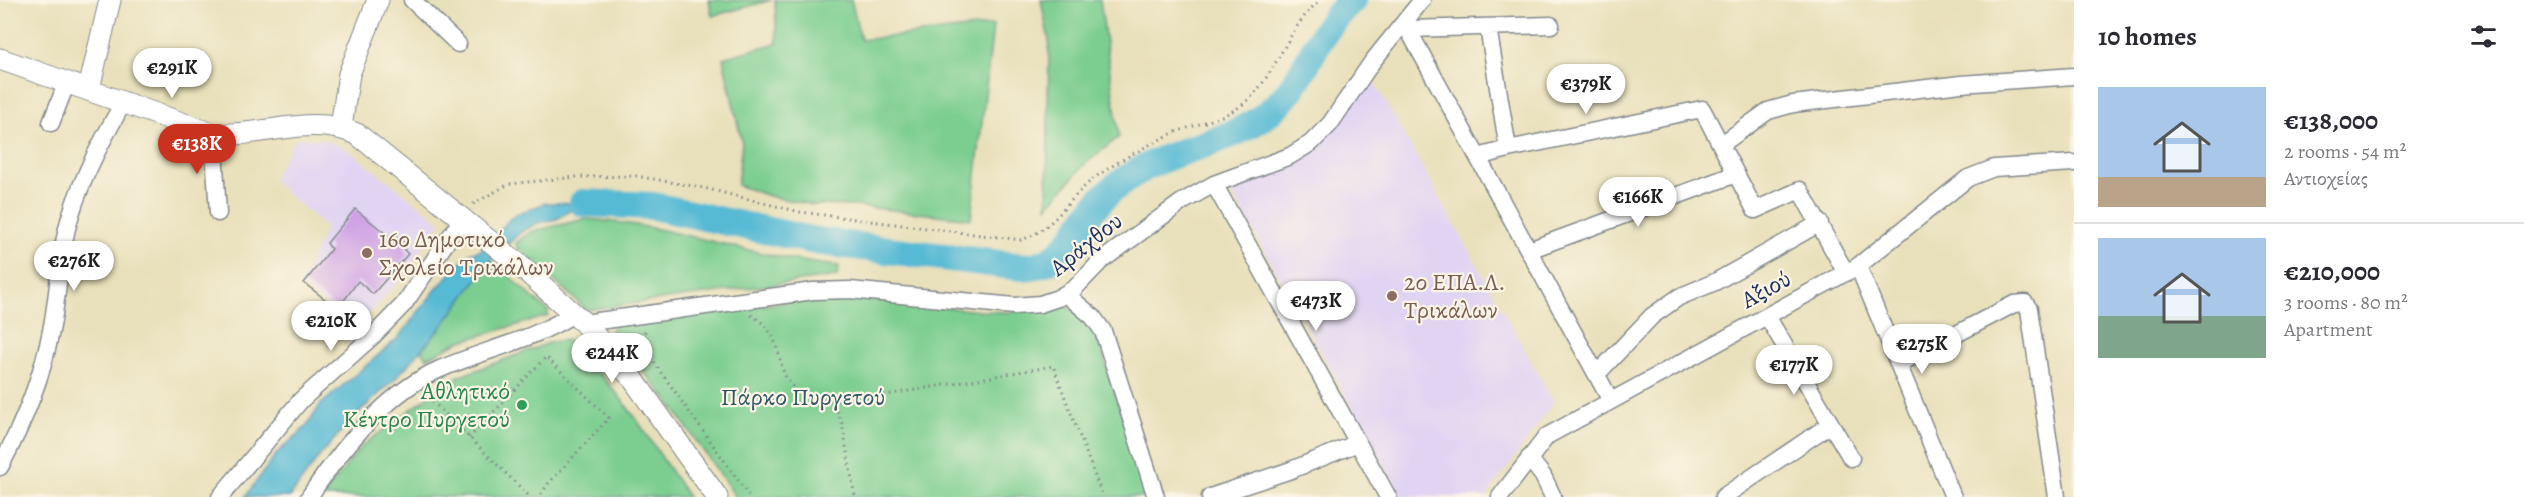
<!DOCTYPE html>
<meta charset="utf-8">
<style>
:root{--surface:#fff;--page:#f7f7f7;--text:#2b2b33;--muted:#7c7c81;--line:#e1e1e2;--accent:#c8321e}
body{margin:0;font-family:Alegreya,serif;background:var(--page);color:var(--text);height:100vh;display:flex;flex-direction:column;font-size:22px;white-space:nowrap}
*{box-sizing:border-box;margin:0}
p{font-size:20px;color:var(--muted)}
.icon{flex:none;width:33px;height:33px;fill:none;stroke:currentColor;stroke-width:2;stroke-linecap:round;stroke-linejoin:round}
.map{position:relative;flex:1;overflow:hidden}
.panel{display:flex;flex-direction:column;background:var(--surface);width:450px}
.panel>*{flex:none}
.price{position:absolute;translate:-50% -51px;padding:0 14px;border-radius:21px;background:#fff;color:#222;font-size:20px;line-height:39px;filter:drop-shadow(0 2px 3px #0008)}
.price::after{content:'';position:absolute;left:50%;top:36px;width:18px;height:14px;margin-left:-9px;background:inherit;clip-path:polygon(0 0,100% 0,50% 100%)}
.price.active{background:var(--accent);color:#fff}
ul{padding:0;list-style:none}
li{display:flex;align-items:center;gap:18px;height:150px;padding:0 24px}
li+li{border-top:2px solid var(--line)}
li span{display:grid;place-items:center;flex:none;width:168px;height:120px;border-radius:0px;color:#555}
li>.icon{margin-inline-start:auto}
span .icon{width:72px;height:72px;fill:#fffc;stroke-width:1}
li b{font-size:26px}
h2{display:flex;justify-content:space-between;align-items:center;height:72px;padding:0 24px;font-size:26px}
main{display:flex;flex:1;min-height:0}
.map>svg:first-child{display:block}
</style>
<main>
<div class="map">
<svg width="2074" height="497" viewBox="0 0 2074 497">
<rect width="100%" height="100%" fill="#fcf5e5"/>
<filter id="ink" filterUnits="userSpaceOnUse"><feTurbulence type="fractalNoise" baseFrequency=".0167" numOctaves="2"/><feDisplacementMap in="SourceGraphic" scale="12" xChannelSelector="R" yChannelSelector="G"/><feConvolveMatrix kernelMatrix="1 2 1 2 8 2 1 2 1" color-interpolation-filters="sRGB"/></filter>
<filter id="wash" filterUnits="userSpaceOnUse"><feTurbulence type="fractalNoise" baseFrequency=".008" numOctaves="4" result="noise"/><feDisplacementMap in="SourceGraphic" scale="24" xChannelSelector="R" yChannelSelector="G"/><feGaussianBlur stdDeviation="1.35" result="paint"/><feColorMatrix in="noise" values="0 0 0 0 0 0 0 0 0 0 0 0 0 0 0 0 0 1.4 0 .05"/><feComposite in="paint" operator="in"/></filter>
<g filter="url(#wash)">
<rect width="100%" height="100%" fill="#e8e0ba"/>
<path fill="#e1d4f3" d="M1371 76 1554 402 1486 497H1402L1231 190 1307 151Z
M300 138 324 140 345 148 441 222 401 279 357 326 300 285 326 227 272 180 294 141Z"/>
<path fill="#7bce90" stroke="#4b7e77" stroke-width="1.5" d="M709 0H772L712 16Z
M775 0H851L861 40 993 25 971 219 856 206 813 205 769 196 737 185 742 143 723 58 777 43Z
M1041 0H1100L1119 137 1084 165 1047 207 1049 40Z
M585 219C671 224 753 258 839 266L837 276 587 310 517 247 516 243 530 232Z
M491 260 548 311V316L458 342 427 358 421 350 444 324Z
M839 296 980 311 1010 312 1065 306 1092 321 1148 497H736L666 398 611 333 614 323Z
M567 340 615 391 637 420 688 497H322L362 446 452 379 552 342Z"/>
<path fill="#56bad4" stroke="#387499" stroke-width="1.5" d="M546 203H583L557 219 537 223 521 232 491 260 444 324 397 377 351 420 318 458 290 497H245L277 453 307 426 320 405 397 339 438 287 470 253 481 250 514 215Z"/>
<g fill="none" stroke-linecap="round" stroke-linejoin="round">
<path stroke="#56bad4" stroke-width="28" d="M583 203 653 206 816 241 1022 267C1065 266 1071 235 1095 207 1104 195 1117 185 1129 177 1172 147 1239 143 1276 106 1308 76 1315 30 1353 0"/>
</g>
<g id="blocks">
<path fill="#cfa2e5" d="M355 209 390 237 393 233 407 245 404 250 408 254 373 294 358 281 338 309 304 283 331 249 327 243Z"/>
</g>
</g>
<g filter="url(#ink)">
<use href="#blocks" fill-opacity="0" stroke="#82888c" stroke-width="1.5"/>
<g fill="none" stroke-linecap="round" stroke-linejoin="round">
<defs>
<path id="minor" d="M412 0 458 44
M1405 24 1611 401
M1488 27 1508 149
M1408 29 1551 25
M51 123 67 82
M213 134 218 213
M1722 144 1768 111 1793 104 1961 84 2074 76
M1478 157 1508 149 1702 109 1755 210 1800 190 1846 273
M1214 184 1388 497
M1529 250 1736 174
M1858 266 1953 497
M1066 294 1093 317 1103 331 1156 497
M1767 316 1851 458
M584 323 813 291 850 290 1014 306 1040 304 1058 298 1075 288 1101 261 1182 202 1214 184 1290 156 1311 143 1330 124 1372 62 1422 0
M1899 364 2014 304 2025 303 2029 309 2057 497
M1597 374 1652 316 1679 297 1715 282 1820 223
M1529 458 1543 476 1553 497
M0 467C23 424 42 378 51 331 59 292 59 252 71 214 83 175 103 139 123 103
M220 497 301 400 373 336 404 304 462 219
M309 497C340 451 386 393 438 370 483 350 532 341 573 314
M1210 497 1291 470 1358 443
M1500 497 1547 436 1858 266 1968 178 1994 168 2074 163
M1723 497 1831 424"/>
<path id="tertiary" d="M0 59 213 134C262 138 310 113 357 134L517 263 584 323 633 379 717 497
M89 89 110 0
M341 127 349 74 378 0"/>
</defs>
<use href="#minor" stroke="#82888c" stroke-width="19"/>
<use href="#tertiary" stroke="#82888c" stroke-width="23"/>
<path stroke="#82888c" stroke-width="3" stroke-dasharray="1.5 4.5" stroke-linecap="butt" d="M473 204 509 184 576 177 636 176 704 188 800 212 1021 240C1056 229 1068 197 1097 176 1119 161 1144 147 1169 135 1193 124 1228 119 1248 100 1278 71 1288 27 1320 0
M751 315C803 344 750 402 852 401L1053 366 1103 497
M645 331 641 344 750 497
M424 393 530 497
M833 400 842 423 855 497
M469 438 546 357 609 418 548 484 539 497"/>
<use href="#minor" stroke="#fff" stroke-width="16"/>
<use href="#tertiary" stroke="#fff" stroke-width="21"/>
</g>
</g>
<g fill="#8d6e63" stroke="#fcf5e5" stroke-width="2">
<circle cx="367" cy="253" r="6"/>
<circle cx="1392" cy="296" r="6"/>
</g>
<circle fill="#2e9e5b" stroke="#fcf5e5" stroke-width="2" cx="522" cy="405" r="6"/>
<g text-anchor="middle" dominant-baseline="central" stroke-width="4.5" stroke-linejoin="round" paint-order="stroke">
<g font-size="24" fill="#785e54" stroke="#fcf5e5" text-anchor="start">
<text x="379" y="239">16ο Δημοτικό<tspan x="379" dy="28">Σχολείο Τρικάλων</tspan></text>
<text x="1404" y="282">2ο ΕΠΑ.Λ.<tspan x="1404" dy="28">Τρικάλων</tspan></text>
</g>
<g font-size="24" fill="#1b2f5e" stroke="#fcf5e5">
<text transform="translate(1086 244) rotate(-39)">Αράχθου</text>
<text transform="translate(1766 289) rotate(-29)">Αξιού</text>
</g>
<g font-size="24" fill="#27864d" stroke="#fcf5e5" text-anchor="end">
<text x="510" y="391">Αθλητικό<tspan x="510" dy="28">Κέντρο Πυργετού</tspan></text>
</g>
<g font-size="24" fill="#33576a" stroke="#fcf5e5">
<text x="803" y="397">Πάρκο Πυργετού</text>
</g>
</g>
</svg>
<b class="price" style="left:172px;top:99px">€291K</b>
<b class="price" style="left:1586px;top:115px">€379K</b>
<b class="price active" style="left:197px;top:175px">€138K</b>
<b class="price" style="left:1638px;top:228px">€166K</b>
<b class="price" style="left:74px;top:292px">€276K</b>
<b class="price" style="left:1316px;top:332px">€473K</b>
<b class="price" style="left:331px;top:352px">€210K</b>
<b class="price" style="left:1922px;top:375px">€275K</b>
<b class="price" style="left:612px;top:384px">€244K</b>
<b class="price" style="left:1794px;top:396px">€177K</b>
</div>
<section class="panel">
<h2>10 homes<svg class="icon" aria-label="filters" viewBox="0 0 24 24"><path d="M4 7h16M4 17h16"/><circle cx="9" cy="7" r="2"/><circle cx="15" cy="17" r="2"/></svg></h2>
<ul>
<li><span style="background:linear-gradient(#a9c7e8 75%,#b9a48a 0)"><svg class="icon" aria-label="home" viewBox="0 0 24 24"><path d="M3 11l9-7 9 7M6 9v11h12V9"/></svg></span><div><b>€138,000</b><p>2 rooms · 54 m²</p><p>Αντιοχείας</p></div></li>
<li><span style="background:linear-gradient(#a9c7e8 65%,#7fa58c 0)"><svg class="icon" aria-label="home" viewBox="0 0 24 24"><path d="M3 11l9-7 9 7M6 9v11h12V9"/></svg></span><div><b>€210,000</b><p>3 rooms · 80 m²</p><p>Apartment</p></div></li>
</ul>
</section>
</main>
